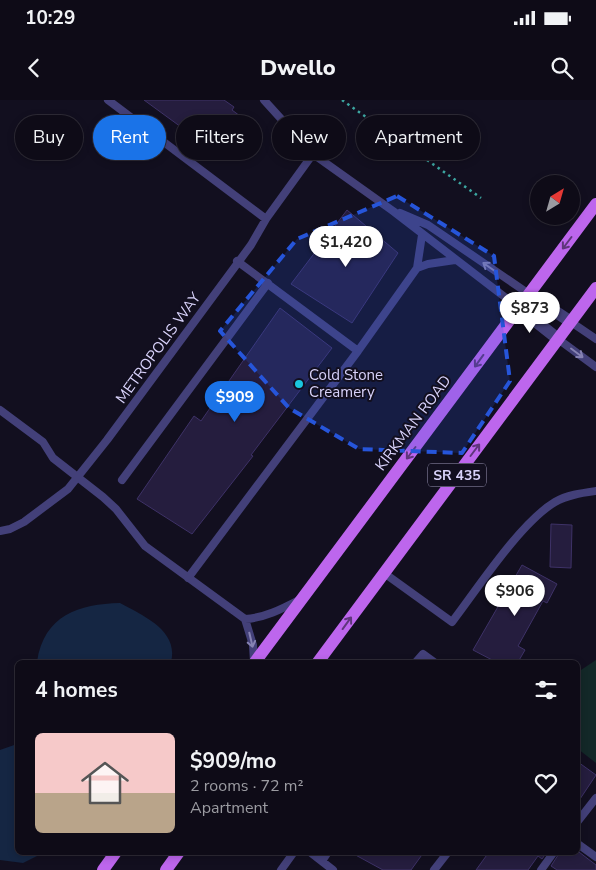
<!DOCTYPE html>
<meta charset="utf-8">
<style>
:root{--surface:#0e0b17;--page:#1c1924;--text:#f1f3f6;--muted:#9b9ba1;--line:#2e2b36;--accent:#1a73e8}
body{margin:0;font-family:"Nunito Sans",sans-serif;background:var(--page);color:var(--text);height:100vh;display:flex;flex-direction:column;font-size:19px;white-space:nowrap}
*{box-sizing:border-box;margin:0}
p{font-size:16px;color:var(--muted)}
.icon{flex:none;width:28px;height:28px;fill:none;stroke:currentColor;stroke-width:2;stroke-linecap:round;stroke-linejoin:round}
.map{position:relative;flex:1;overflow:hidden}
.sheet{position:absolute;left:15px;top:560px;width:565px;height:195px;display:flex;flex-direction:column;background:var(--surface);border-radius:8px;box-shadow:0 2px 8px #0003,0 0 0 1px var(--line)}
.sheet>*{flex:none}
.banner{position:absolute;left:15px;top:15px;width:566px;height:45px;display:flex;gap:10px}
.needle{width:32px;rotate:37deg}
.fabs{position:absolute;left:530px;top:75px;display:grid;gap:10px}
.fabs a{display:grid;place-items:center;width:50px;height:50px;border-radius:50%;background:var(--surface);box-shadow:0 2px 8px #0003,0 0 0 1px var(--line);font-size:25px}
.price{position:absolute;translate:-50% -42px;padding:0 11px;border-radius:18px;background:#fff;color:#222;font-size:16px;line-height:32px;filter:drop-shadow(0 1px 2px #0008)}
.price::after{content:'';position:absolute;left:50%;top:30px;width:15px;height:11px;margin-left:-8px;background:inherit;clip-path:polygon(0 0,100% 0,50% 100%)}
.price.current{background:var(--accent);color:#fff}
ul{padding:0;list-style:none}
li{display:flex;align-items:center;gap:15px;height:125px;padding:0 20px}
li+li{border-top:1px solid var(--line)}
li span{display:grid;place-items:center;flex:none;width:140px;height:100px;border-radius:8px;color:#555}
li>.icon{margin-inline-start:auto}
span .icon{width:60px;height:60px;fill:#fffc;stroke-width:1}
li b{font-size:21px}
h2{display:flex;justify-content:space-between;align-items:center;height:60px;padding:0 20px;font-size:21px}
.pill{padding:0 18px;border-radius:22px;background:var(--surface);box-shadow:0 2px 8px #0003,0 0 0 1px var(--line);font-size:18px;line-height:45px}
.pill.current{background:var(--accent);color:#fff}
.status{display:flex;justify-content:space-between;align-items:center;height:35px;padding:0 25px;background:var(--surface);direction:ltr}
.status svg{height:14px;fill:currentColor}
header{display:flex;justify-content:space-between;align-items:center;height:65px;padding:0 20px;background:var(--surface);font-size:22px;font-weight:800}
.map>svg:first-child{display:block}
</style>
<div class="status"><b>10:29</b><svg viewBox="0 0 49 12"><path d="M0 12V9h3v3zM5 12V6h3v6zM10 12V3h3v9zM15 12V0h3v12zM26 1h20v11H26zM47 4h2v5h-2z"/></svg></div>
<header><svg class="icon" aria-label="back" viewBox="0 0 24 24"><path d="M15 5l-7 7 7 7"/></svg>Dwello<svg class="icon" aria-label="search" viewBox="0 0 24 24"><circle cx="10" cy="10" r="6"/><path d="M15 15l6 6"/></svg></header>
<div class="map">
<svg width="596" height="770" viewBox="0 0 596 770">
<rect width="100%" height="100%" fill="#120f1f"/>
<path fill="#132828" d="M596 560V663L578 649V572Z"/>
<path fill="#152643" d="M120 503C144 516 179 531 171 562H37C44 515 79 504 120 503Z
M17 644 18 752 43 753 23 763 0 760V650Z"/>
<path fill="#251d3e" stroke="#3e3267" d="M144 0H224L234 7 232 10 244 19 218 54Z
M347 110 398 153 352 223 291 184Z
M280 208 332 248 251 355 253 356 192 434 137 399 194 316 201 321Z
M551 424 572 425 571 468 550 467Z
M522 465 557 484 547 503 543 501 518 546 525 550 518 562H496L473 550Z
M578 662 596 675 578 702Z
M350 752H424L411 770H383Z
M489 752H547L542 759 538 756 528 770H476Z
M560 752H579L596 765V770H557L551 766Z"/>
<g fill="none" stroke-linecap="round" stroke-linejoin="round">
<path stroke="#3ca5a0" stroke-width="2.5" stroke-dasharray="2.5 4" stroke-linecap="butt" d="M342 0 481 98"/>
<path stroke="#434079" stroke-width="8" d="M108 0 266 119
M264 0 313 54 393 111 519 208
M400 113 428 125 529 194
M237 161 358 251
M417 168 428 164 455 160
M571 222 596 239
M558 239 596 267
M0 310 43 342 53 358 103 397 116 409 145 446 245 519
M122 380 268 183
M0 431 10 429 24 422 68 389 107 340 251 145 266 119 313 54
M384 473 452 522C478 488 520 423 555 402 567 395 582 393 596 391
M188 478 358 251 417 168 422 135
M254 562 253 545 245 519C264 518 282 509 299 500
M416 562 423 554 434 562
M578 721 596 698
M578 744 596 757
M310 752 333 770
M322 761 328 752
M281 770 294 752
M434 770 448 752
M541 770 554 752"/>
<path stroke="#434079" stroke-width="12" d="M529 194 571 222
M519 208 558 239"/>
<path stroke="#bd66ed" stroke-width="12" d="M255 562 596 104
M318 562 596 188
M103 770 116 752
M166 770 179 752"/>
</g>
<defs><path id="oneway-shaft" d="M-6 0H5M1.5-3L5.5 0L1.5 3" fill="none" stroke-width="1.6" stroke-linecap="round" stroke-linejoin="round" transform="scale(1.25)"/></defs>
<g stroke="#5f367c">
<use href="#oneway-shaft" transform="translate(567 143) rotate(127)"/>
<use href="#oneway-shaft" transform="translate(479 261) rotate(126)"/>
<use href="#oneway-shaft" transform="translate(475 350) rotate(-53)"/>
<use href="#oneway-shaft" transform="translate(411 353) rotate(127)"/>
<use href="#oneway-shaft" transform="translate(347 523) rotate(-54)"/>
</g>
<g stroke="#8682b3">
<use href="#oneway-shaft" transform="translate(489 167) rotate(-145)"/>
<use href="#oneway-shaft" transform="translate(577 253) rotate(37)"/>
<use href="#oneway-shaft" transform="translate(251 540) rotate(77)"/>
</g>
<path fill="#2655da" fill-opacity="0.2" stroke="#2655da" stroke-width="4" stroke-dasharray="10 6" stroke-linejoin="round" d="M397 96 494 156 510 281 462 353 359 349 289 308 220 231 297 139Z"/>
<circle fill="#1ac6de" stroke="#120f1f" stroke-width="2" cx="299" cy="284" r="5"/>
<g text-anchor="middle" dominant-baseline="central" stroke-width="4" stroke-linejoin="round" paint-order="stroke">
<rect fill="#120f1f" stroke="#9d98b8" stroke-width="1" x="428" y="363.5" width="58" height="23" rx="4"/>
<g font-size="14" font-weight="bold" fill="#d8d2fa">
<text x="457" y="375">SR 435</text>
</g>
<g font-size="15" fill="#d8d2fa" stroke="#120f1f">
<text transform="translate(158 248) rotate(-54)">METROPOLIS WAY</text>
<text transform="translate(413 323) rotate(-53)">KIRKMAN ROAD</text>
</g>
<g font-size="15" fill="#d8d2fa" stroke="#120f1f" text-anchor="start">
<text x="309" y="275">Cold Stone<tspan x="309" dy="17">Creamery</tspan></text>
</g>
</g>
</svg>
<div class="fabs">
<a><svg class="needle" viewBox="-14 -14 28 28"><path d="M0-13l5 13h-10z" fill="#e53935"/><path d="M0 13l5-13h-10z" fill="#9b9ba1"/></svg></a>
</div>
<b class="price" style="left:346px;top:168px">$1,420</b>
<b class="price" style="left:530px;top:234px">$873</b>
<b class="price current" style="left:235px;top:323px">$909</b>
<b class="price" style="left:515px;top:517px">$906</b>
<div class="banner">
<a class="pill">Buy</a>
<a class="pill current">Rent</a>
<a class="pill">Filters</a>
<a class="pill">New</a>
<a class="pill">Apartment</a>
</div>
<section class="sheet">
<h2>4 homes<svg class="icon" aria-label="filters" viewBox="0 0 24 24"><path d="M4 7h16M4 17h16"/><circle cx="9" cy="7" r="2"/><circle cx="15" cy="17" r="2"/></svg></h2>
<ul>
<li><span style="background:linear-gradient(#f6c9c9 60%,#b9a48a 0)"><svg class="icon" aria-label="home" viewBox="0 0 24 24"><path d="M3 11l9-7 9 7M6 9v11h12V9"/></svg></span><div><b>$909/mo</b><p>2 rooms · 72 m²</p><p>Apartment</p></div><svg class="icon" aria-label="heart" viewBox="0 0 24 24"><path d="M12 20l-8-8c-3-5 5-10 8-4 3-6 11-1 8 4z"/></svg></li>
</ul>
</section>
</div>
